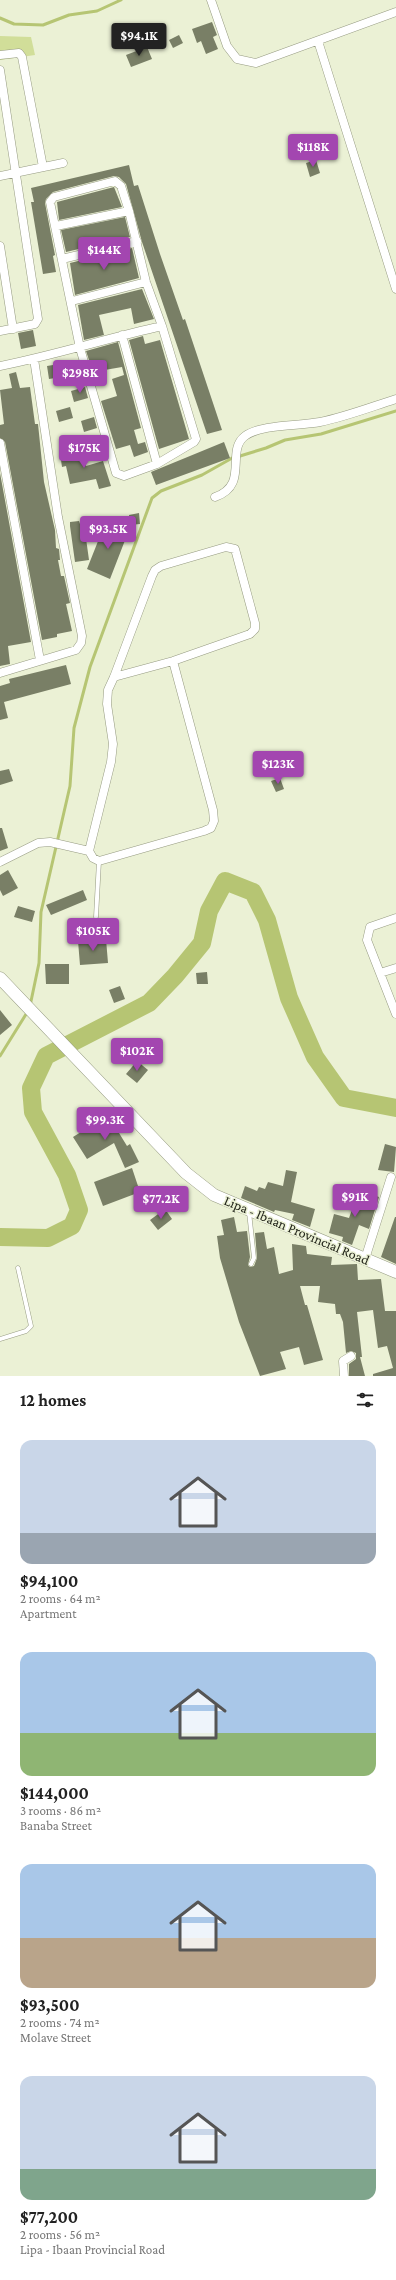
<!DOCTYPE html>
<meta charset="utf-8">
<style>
:root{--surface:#fff;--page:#f2f2f2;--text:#222;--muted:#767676;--accent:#a346b0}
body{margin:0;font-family:"Crimson Pro",serif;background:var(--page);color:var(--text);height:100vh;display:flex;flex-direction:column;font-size:15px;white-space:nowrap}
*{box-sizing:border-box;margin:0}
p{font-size:13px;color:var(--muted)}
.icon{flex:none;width:22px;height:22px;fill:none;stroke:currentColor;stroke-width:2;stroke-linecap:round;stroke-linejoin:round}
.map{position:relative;height:1376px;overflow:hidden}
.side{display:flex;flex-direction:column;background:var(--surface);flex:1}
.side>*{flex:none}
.price{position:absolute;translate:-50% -34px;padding:0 9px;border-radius:4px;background:var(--accent);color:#fff;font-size:13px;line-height:26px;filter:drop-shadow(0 1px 2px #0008)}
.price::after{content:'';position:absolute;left:50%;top:24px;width:12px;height:9px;margin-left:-6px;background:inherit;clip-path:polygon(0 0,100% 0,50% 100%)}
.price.current{background:#222;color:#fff}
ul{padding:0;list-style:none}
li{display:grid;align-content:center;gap:8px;height:212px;padding:0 20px}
li span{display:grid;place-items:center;height:124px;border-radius:12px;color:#555}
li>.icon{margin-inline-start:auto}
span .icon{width:72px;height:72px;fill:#fffc;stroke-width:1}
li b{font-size:17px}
h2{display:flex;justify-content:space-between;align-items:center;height:48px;padding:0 20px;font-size:17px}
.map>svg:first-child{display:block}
</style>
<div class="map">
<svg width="396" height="1376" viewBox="0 0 396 1376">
<rect width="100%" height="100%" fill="#ebf1d5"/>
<path fill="#d1de99" d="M0 36 31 37 35 55 0 60Z"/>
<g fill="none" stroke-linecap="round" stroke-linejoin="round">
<path stroke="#b6c573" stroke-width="3" d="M0 18 14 24 43 25 69 15 97 11 121 0
M240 456 266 448 285 440 321 434 396 411
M30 1006 39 963 41 912 70 786 74 728 90 667 152 498 161 491 202 475 234 457
M0 1056 28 1011"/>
<path stroke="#b6c573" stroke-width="18" d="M0 1237 48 1238 72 1226 79 1210 67 1175 33 1112 31 1088 46 1056 149 1003 175 976 202 943 209 911 225 881 253 892 267 920 289 998 315 1057 344 1098 396 1108"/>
</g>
<path fill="#797f66" d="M212 22 217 35 213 37 218 49 206 54 201 41 197 43 192 29Z
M179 35 183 43 173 48 169 40Z
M147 47 152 59 131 67 126 55Z
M316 160 320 173 310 177 306 163Z
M129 165 134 186 138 185 160 254 183 320 185 319 222 430 207 434 142 242 126 184 119 177 114 176 53 192 46 199 45 203 55 255 53 256 56 272 43 274 31 202H34L31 188Z
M114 187 122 207 59 220 57 202Z
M125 217 130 237 66 252 61 230Z
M132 248 139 278 75 295 70 263Z
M142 289 154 319 134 324 131 308 99 315 104 335 84 340 78 305Z
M33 330 36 346 21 349 18 333Z
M143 336 145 344 160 340 189 439 159 449 129 340Z
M118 342 141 428 134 430 138 444 145 442 148 452 134 457 130 445 116 449 101 401 117 396 112 379 124 375 122 367 93 372 86 351Z
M65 363 67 376 49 379 47 366Z
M16 372 20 388 30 387 35 424H38L44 482 55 530 56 548 59 549 60 560H58L61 576H64L70 603 66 604 72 631 57 634V637L42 640 5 442 0 438V425L4 424 0 390 12 388 9 374Z
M85 387 88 398 74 402 71 391Z
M70 407 73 418 59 422 56 411Z
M94 417 97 428 84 432 81 421Z
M224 442 230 458 156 485 151 472Z
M83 449 86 466 103 461 111 486 99 489 96 479 70 484 66 466 62 467 60 453Z
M0 473 31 642 8 646 10 664 0 666Z
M139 513 140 524 130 525 129 515Z
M79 521 80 524H84L89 560 75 562 70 526V522Z
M106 521 129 530 110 579 87 569Z
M66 665 71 684 4 702 8 718 0 720V686L10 683 9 679Z
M9 769 13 781 0 785V771Z
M280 778 284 789 276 792 271 781Z
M0 828H2L8 848 0 851Z
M8 870 18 888 3 896 0 890V875Z
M83 890 87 900 51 915 46 905Z
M18 906 35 911 32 922 14 917Z
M106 939 108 963 80 965 78 941Z
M45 964H69V984H46Z
M207 972 208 984H197L196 973Z
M120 986 125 999 114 1003 109 990Z
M0 1010 12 1025 0 1035Z
M137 1061 148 1070 137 1083 126 1074Z
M108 1115 127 1146 130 1144 139 1162 125 1168 114 1143 87 1159 73 1137Z
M385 1144 396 1147 394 1172 378 1170Z
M132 1168 140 1192 103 1206 94 1182Z
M286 1170 297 1172 291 1202 315 1209 310 1227 292 1220 294 1214 275 1210 274 1212 241 1198 245 1186 257 1191 259 1187 265 1189 268 1182 283 1186Z
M359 1190 379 1197 369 1229 359 1225 352 1245 342 1241 343 1237 329 1233 334 1214 349 1218Z
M165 1209 172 1219 158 1230 150 1220Z
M234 1217 237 1232 247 1231 250 1257 248 1265 250 1267 254 1266 257 1258 255 1233 264 1232 267 1249 274 1247 279 1274 293 1270 292 1244 306 1246 307 1254 332 1257 331 1265 357 1264 358 1280 381 1279 385 1311H396V1376H373V1374L393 1368 387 1346 378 1348 373 1310 357 1312 362 1357H360L365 1376H349V1364L356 1359V1353L351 1351 346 1353 343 1322 340 1314H336L335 1304 318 1302 320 1286H300L305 1305H307L323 1360 304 1365 299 1347 280 1352 286 1369 260 1376 239 1322 220 1258 217 1236 224 1235 221 1220Z
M395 1217H396V1264L381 1257Z"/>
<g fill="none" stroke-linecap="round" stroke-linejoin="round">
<defs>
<path id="lane" d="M96 917 99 861
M249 1212 254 1258 251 1264
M0 1339 26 1331 31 1326 18 1268"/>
<path id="street" d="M211 0 227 46 237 59 256 63 396 12
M318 41 396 289
M0 55 19 53 22 57 43 167
M0 70 38 319 35 324 0 331
M0 176 63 163
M115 181 121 186 129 211 146 282 162 326 196 439 194 442 157 464 124 476 116 473 80 348 50 202 54 197Z
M56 226 129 211
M0 246 13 329
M62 259 137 241
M72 301 146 282
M122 335 157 464
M0 366C55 355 108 338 162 326
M0 443 40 660
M215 497C250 485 225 451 245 436 261 424 299 426 320 422 345 417 371 407 396 399
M0 673 76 650 81 643 82 636 58 517 34 359
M114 677 173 661 250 634 255 629V623L235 549 226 547 161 566 155 570 152 576 114 677 108 690 107 704 113 744 111 762 89 851 93 858 99 861 204 831 211 828 214 821 213 810 173 661
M0 862 38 843 50 842 89 851
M396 918 370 927 367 940 396 1014
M380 973 396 968
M365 1259 391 1177
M344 1376 343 1361 351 1356"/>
<path id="secondary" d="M0 978 186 1173 214 1195 396 1272"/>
</defs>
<use href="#lane" stroke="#969b82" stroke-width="5"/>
<use href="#street" stroke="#969b82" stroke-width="9"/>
<use href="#secondary" stroke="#969b82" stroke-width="13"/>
<use href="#lane" stroke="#fff" stroke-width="4"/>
<use href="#street" stroke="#fff" stroke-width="8"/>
<use href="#secondary" stroke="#fff" stroke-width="12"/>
</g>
<g text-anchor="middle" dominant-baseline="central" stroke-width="3" stroke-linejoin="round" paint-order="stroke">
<g font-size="14" fill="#23251b" stroke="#ebf1d5">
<text transform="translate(297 1230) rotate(23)">Lipa - Ibaan Provincial Road</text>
</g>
</g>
</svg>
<b class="price current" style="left:139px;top:57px">$94.1K</b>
<b class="price" style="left:313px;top:168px">$118K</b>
<b class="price" style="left:104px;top:271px">$144K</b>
<b class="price" style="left:80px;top:394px">$298K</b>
<b class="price" style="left:84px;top:469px">$175K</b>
<b class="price" style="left:108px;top:550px">$93.5K</b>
<b class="price" style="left:278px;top:785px">$123K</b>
<b class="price" style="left:93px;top:952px">$105K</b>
<b class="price" style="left:137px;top:1072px">$102K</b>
<b class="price" style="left:105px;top:1141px">$99.3K</b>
<b class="price" style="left:355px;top:1218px">$91K</b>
<b class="price" style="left:161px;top:1220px">$77.2K</b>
</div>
<section class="side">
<h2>12 homes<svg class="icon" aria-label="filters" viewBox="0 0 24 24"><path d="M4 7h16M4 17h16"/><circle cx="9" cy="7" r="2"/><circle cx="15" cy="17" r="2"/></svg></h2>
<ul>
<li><span style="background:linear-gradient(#c9d6e8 75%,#9aa5b1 0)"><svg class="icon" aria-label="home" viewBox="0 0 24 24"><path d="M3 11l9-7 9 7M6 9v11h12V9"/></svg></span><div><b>$94,100</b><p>2 rooms · 64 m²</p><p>Apartment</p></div></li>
<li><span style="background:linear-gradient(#a9c7e8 65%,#8fb573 0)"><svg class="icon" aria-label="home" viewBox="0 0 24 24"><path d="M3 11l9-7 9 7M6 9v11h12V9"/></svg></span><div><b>$144,000</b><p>3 rooms · 86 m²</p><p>Banaba Street</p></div></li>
<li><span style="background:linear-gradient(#a9c7e8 60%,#b9a48a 0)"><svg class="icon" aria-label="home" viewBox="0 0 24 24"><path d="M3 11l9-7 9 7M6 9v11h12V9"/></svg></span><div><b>$93,500</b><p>2 rooms · 74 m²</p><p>Molave Street</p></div></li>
<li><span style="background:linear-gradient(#c9d6e8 75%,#7fa58c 0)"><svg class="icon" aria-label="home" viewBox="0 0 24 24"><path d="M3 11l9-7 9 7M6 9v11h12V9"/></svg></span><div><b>$77,200</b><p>2 rooms · 56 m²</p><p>Lipa - Ibaan Provincial Road</p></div></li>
</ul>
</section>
